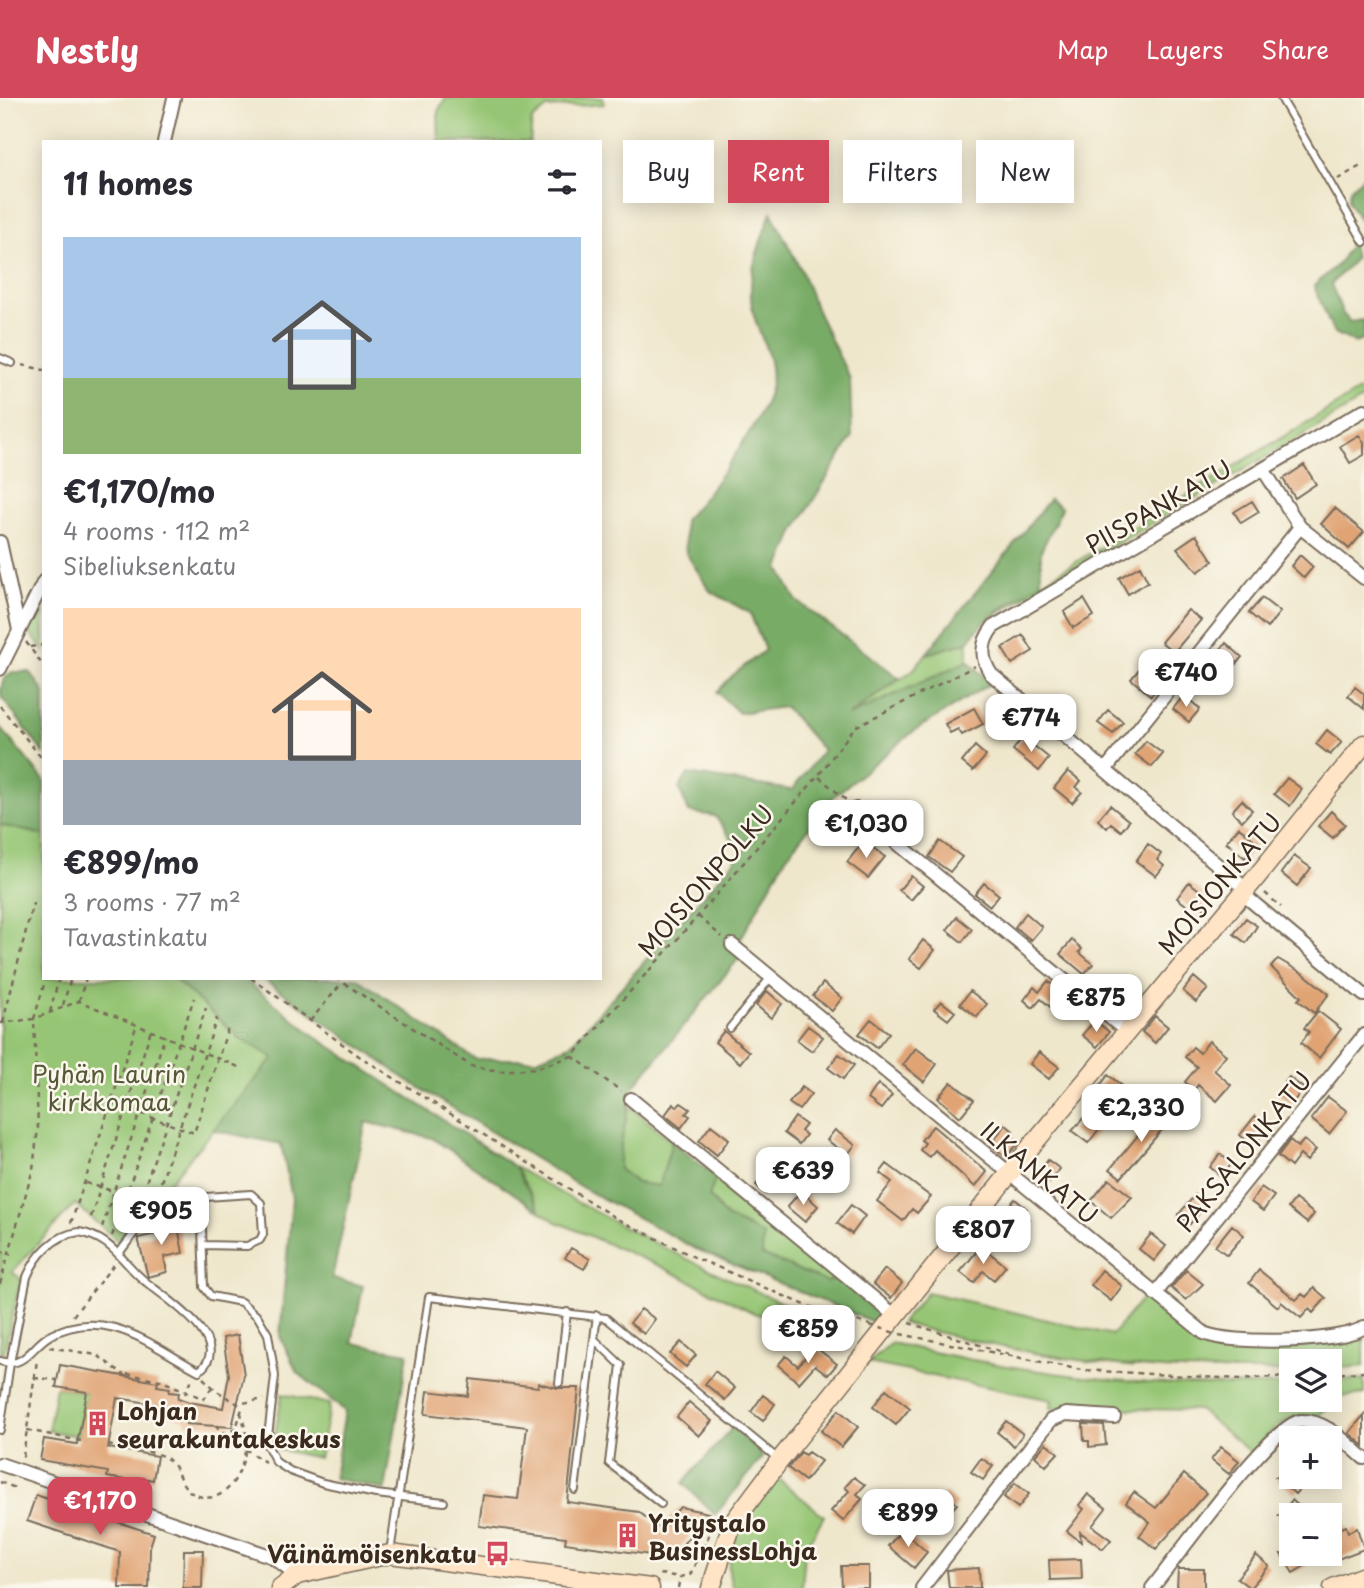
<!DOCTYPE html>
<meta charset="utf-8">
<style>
:root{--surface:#fff;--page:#f7f7f7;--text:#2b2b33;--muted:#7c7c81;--accent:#d1495b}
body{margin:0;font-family:"Playpen Sans",sans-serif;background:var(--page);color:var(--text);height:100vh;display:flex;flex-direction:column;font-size:26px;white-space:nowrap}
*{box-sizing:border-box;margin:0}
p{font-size:23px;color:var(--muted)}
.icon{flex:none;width:38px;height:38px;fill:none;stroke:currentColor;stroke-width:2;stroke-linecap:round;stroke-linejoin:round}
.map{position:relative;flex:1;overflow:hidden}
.sheet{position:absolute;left:42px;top:42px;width:560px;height:840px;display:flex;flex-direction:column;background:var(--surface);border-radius:0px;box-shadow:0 4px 18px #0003}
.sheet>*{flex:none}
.top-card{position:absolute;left:623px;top:42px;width:635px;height:63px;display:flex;gap:14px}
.fabs{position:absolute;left:1279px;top:1251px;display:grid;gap:14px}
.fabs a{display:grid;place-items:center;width:63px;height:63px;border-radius:0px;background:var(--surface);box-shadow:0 4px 18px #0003;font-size:35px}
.price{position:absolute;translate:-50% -60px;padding:0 16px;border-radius:14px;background:#fff;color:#222;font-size:23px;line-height:46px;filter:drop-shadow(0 2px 4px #0008)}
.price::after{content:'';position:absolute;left:50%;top:42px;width:21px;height:16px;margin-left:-10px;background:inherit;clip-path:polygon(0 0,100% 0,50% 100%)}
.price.active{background:var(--accent);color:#fff}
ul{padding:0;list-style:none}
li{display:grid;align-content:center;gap:14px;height:371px;padding:0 21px}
li span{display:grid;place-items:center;height:217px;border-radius:0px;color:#555}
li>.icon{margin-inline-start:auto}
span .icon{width:126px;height:126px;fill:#fffc;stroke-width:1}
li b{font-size:30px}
h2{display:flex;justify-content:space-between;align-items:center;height:84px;padding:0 21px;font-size:30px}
.tag{padding:0 24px;border-radius:0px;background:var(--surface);box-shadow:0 4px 18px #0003;font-size:24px;line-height:63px}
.tag.active{background:var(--accent);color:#fff}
header{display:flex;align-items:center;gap:42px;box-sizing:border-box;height:98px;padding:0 35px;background:var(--accent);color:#fff}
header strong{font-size:33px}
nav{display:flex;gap:38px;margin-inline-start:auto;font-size:24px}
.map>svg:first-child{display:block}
</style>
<header>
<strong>Nestly</strong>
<nav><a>Map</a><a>Layers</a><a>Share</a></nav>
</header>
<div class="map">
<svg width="1364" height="1490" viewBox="0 0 1364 1490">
<rect width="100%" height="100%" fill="#fbf7ec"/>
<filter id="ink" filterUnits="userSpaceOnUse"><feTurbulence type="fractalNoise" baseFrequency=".0143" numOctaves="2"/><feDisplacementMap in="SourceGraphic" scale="14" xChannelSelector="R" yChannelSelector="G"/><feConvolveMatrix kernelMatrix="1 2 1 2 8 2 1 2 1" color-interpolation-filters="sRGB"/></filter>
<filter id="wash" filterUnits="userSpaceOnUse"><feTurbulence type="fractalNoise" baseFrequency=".00686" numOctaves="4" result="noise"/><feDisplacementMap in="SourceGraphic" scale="28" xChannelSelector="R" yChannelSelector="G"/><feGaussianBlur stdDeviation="1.57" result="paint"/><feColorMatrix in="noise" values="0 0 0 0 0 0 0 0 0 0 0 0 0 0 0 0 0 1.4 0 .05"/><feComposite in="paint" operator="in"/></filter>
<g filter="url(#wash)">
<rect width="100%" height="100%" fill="#efe7cc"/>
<path fill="#96c675" stroke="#68784a" stroke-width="2" d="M446 0H603L604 6 547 10 532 22 530 44H439L438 13Z
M1364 290V301L979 527 1041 485Z
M44 498V553L27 531Z
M968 544V563L845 620 913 572 926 556Z
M0 727 44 737V880H173L240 940 274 960 119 1144 75 1106 12 1174 21 1181 4 1254H0Z
M629 1008 672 1044 659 1088 637 1085 619 1072 618 1050Z
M515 1069C616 1128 719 1179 827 1224L792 1226 754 1215 662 1169 555 1123 541 1114Z
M716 1079 839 1179 827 1185 761 1157 763 1137 726 1119 709 1098Z
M927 1194 1112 1237 1146 1196 1207 1243 1220 1247 1364 1240V1268L1330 1271V1264H1292L1291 1273C1249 1273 1206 1274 1163 1271 1076 1265 986 1248 901 1225Z
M891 1245C1022 1275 1157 1294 1291 1286L1292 1302H1330V1283L1364 1281V1296L1339 1299 1318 1318C1283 1315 1273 1332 1251 1355L1199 1312 1050 1310 1052 1302 868 1265Z
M56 1289 91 1295 86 1300 79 1338 48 1333Z
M282 1296 330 1306 319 1360 275 1351 273 1348Z
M776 1379 824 1418 805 1451 802 1490H733C716 1449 754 1409 776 1379Z"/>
<path fill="#78ab66" stroke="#5a6a42" stroke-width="2" d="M1364 78V129L1348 103 1350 91Z
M771 114 801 172 818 215 850 281 852 339 795 432 779 470 796 502 899 580 848 618 968 563 991 585 914 633 833 699 786 759 739 844 740 859 630 993C629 1021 618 1044 619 1071L637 1085 659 1088 672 1044 716 1079 709 1098 726 1119 763 1137 762 1157 827 1184 839 1179 876 1209 879 1216 873 1224 696 1151 581 1089 407 982 262 880H357L475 961H537L570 947 754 741 735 746 715 718 689 714 679 691 688 676 792 692 823 652 785 609 739 615 717 594 733 577 765 552 750 515 710 493 686 455 684 422C708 398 766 318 771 286 775 260 759 239 753 214 745 180 760 146 771 114Z
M1352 144 1355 161 1331 186 1343 216 1350 224 1364 222V241L1355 245 1333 234 1314 188 1339 165Z
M1050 401 1062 410 1041 453V485C1014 503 986 516 968 544L926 556Z
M12 574H30L44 594V656L0 597 3 582Z
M0 629 44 682V737L0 727Z
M173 880H243L316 939 515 1069 541 1114 432 1040 366 1024 332 1180 363 1188 352 1245 408 1255 385 1392 334 1380 345 1313 297 1274 280 1238 292 1100 281 1046 213 1032 274 960 240 940Z
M733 1329 758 1349 762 1360 715 1417 683 1385Z"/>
<g id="blocks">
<path fill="#e0a373" d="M1359 337 1364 345V357L1350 365 1340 348Z
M1304 367 1316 386 1295 400 1283 381Z
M1252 403 1259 414 1241 425 1234 414Z
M1335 410 1364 434 1349 451 1321 426Z
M1196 437 1213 463 1198 474 1177 450Z
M1300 457 1313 469 1304 480 1291 468Z
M1140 468 1148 484 1128 496 1119 480Z
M1262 500 1280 514 1267 530 1249 515Z
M1084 501 1094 518 1073 530 1064 514Z
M1188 512 1201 522 1174 554 1161 544Z
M1023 537 1033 553 1012 566 1002 550Z
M1226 545 1242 559 1229 575 1213 561Z
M1145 564 1165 580 1151 598 1131 581Z
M1355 589 1364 596V611L1348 598Z
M1184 597 1200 611 1189 624 1173 611Z
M974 610 983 626 962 637 958 631 950 635 945 626Z
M1108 612 1123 624 1113 636 1098 625Z
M1327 632 1342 644 1330 657 1316 646Z
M1023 639 1049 660 1039 673 1013 652Z
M1146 643 1163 656 1152 669 1135 656Z
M975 648 986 658 973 673 962 664Z
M1068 673 1081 683 1076 689 1082 694 1072 705 1054 690Z
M1287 680 1302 691 1290 708 1274 696Z
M1242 702 1252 712 1242 723 1232 713Z
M1110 707 1129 723 1121 733 1111 725 1107 730 1098 722Z
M1331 713 1345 726 1333 740 1318 728Z
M902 714 918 726 907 740 891 729Z
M1239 729 1258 745 1245 760 1226 744Z
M864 743 885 759 868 780 847 764Z
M940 743 962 759 950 774 929 759Z
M1148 746 1161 756 1157 762 1164 768 1156 778 1136 763Z
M1294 758 1311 770 1297 788 1281 775Z
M911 778 923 788 911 802 899 792Z
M1189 784 1212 802 1199 817 1177 800Z
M984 785 999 797 990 808 975 796Z
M1026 815 1042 829 1031 842 1015 829Z
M957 819 972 831 962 844 947 832Z
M1246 820 1257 828 1246 845 1234 836Z
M923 842 935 852 921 870 909 861Z
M1072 842 1082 851 1079 854 1093 866 1084 876 1060 856Z
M1278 861 1304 876 1329 896 1314 915 1298 902 1301 899 1271 869Z
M1194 879 1208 891 1196 904 1183 893Z
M1048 883 1067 898 1055 913 1041 901 1033 910 1024 902 1034 889 1039 894Z
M823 885 842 900 832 913 813 898Z
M767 893 782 906 771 920 756 907Z
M970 893 987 906 977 919 960 906Z
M1119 893 1132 903 1122 916 1109 905Z
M941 903 955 914 948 922 934 911Z
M1318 913 1341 931 1319 960 1301 945 1309 934 1304 930Z
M1155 918 1168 929 1155 945 1142 934Z
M871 921 889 935 877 950 859 936Z
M1095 922 1109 934 1097 949 1082 937Z
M808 928 823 939 812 953 797 942Z
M724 933 749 954 740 965 715 944Z
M1209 943 1226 957 1214 972 1231 987 1217 1003 1198 987 1194 992 1185 984 1197 969 1185 959 1193 949 1200 955Z
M916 950 937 966 924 984 903 967Z
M1039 954 1059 969 1049 981 1030 966Z
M839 956 854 967 843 981 828 970Z
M1108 977 1121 987 1109 1001 1097 992Z
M1289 979 1303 990 1292 1006 1277 995Z
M951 984 974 1002 960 1019 938 1000Z
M878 986 892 997 881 1011 868 1001Z
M802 989 811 996 799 1012 789 1005Z
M1328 999 1347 1013 1329 1036 1311 1021Z
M681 1005 690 1011 686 1016 690 1018 681 1030 665 1017 673 1006 677 1009Z
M1160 1011 1171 1021 1121 1080 1110 1071Z
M1085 1018 1100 1030 1088 1045 1072 1033Z
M1255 1018 1268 1029 1253 1048 1240 1037Z
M795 1019 806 1027 801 1033 806 1037 799 1046 784 1035Z
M1005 1026 1013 1033 1010 1037 1019 1045 1006 1059 991 1047Z
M711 1027 729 1041 717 1057 699 1043Z
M933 1028 987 1074 975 1089 935 1052 929 1059 920 1052 925 1045 921 1042Z
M835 1032 855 1047 847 1057 827 1042Z
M1290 1042 1298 1049 1304 1042 1316 1052 1307 1063 1300 1057 1291 1069 1278 1058Z
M1220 1056 1232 1065 1222 1079 1210 1069Z
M1048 1062 1060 1071 1049 1085 1038 1076Z
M887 1066 931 1099 917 1115 912 1111 903 1123 877 1103 892 1084 880 1075Z
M769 1072 780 1081 766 1096 756 1087Z
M1109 1081 1132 1099 1111 1120 1091 1103Z
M1261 1089 1274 1098 1263 1113 1251 1104Z
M801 1093 818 1108 805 1124 787 1109Z
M1195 1097 1206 1106 1190 1126 1178 1117Z
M1015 1101 1027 1111 1023 1116 1029 1121 1020 1131 1002 1116Z
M1295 1101 1314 1116 1307 1125 1288 1110Z
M851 1107 865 1118 852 1136 837 1125Z
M176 1119 183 1155 164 1159 167 1174 148 1179 138 1140 161 1135 158 1123Z
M1232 1127 1244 1137 1227 1157 1215 1148Z
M1151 1136 1166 1148 1154 1163 1139 1151Z
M981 1148 1006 1168 994 1182 983 1173 974 1185 960 1174Z
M571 1150 590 1161 584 1171 565 1160Z
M885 1171 902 1185 891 1200 873 1186Z
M1102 1172 1122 1188 1111 1203 1091 1187Z
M1186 1172 1203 1186 1186 1202 1171 1190Z
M1259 1172 1296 1202 1302 1196 1306 1199 1314 1190 1326 1200 1313 1215 1309 1211 1301 1220 1281 1204 1278 1209 1249 1185Z
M641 1211 655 1221 644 1236 630 1225Z
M238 1237 244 1277 232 1329 186 1326V1322L164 1315 165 1312 154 1310 155 1306 117 1300 108 1350 157 1358 153 1382 143 1380V1385L107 1379 108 1374 40 1362 44 1341 77 1346 87 1294 56 1289 60 1267 158 1284 157 1288 170 1290 169 1294 179 1295 178 1300 189 1304 223 1310 229 1277 223 1240Z
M681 1244 696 1257 686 1269 670 1256Z
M814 1248 837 1266 828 1277 815 1267 799 1285 778 1267 786 1258 798 1268Z
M715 1273 735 1290 725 1302 705 1286Z
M470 1281 538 1289V1285L558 1290H579L567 1404 639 1414 661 1432 680 1409 708 1415 672 1460 565 1445 566 1439 479 1428 483 1397 518 1401 527 1329 425 1316 428 1293 468 1298Z
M886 1291 910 1310 896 1327 873 1309Z
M763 1297 775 1306 763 1323 751 1314Z
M689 1304 712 1323 699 1338 677 1319Z
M839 1312 858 1329 841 1349 821 1333Z
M1364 1317V1348L1349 1335Z
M1006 1323 1023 1336 1014 1348 997 1334Z
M1083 1326 1104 1327 1106 1347 1089 1349V1343H1084Z
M1046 1345 1058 1355 1046 1368 1035 1358Z
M1221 1349 1239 1363 1229 1376 1211 1362Z
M801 1354 805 1357 808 1354 821 1363 805 1383 788 1370Z
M981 1360 993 1368 983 1382 971 1374Z
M1184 1376 1206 1395 1156 1451 1139 1438 1150 1424 1126 1405 1134 1394 1156 1410Z
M854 1379 865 1387 857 1396 862 1401 843 1423 831 1413 849 1393 845 1389Z
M1276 1379H1310L1295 1396Z
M1015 1385 1029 1396 1018 1410 1004 1399Z
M945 1395 957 1406 938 1427 926 1416Z
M1088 1396 1106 1410 1092 1428 1111 1442 1103 1451 1080 1434 1081 1444 1067 1433 1084 1411 1079 1407Z
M36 1397 154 1436 150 1449 149 1490H119L120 1454 27 1423Z
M1292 1402 1310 1418H1279Z
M1346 1428 1348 1434 1357 1430 1364 1451 1338 1461 1331 1441 1335 1439 1333 1433Z
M902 1432 927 1454 914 1470 888 1448Z
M184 1452H203L202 1490H183Z
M1281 1456H1305L1310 1465 1293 1475Z
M1256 1457 1269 1468 1250 1490 1237 1480Z
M1081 1461 1082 1481 1050 1482 1049 1462Z
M841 1468H869V1490H842Z
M979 1470 980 1490H949L947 1472Z
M1178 1471H1204V1490H1177Z"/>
</g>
</g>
<g filter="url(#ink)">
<use href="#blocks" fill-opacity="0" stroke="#7a6c5b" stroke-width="2"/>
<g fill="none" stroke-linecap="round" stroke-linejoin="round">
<defs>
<path id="lane" d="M1281 0 1364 144
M0 260 12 265
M730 930 771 879
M193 1107 206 1099 251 1096 261 1105 263 1136 260 1142 247 1148 204 1147
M79 1134C113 1140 122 1165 146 1184 164 1199 237 1244 199 1273 150 1247 106 1207 49 1238 35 1246 26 1265 10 1265L27 1179C36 1157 54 1137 79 1134Z
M120 1154 165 1094 185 1098 202 1130 204 1189 211 1198 241 1204 258 1219 268 1236 275 1278 267 1347 276 1364 290 1373 323 1385 376 1396 444 1404
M597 1217 594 1241 621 1267 609 1365 661 1406
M0 1263 10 1265 0 1332
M559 1285 567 1214
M575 1392 594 1241
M390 1454 429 1199 606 1220 777 1360"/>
<path id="street" d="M164 44 174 0
M1364 312 993 529C981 545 980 559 991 576L1238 784 1250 802 1364 897
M1263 371 1300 429 1364 480
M0 444 19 532
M0 571 44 483
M1105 672 1300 429
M856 711 1126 933
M732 847 1204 1235C1228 1247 1344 1245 1364 1229
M631 1001 894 1217
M1155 1196 1364 937
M0 1366 273 1459 297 1477
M922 1490 1051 1322 1066 1316 1114 1319
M1152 1490C1175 1462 1273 1324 1301 1323 1327 1322 1346 1345 1364 1360"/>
<path id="secondary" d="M280 1490 297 1477 390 1456 650 1490
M711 1490 732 1426 780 1362 1033 1046 1254 782 1364 646
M1333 1490 1364 1478"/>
</defs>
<use href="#lane" stroke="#7a6c5b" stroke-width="10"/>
<use href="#street" stroke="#7a6c5b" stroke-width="16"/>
<use href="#secondary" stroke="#7a6c5b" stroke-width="21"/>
<path stroke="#7a6c5b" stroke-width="2.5" stroke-dasharray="5 5" stroke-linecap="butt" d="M1338 81 1364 66
M22 267 44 272
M26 544 44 569
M30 549 44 547
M0 608 44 663
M819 679 846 702
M1265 795 1281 809
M698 818 722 839
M251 880 359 958 617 1121 694 1159 805 1207 870 1227
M336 880 471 968 500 973 537 970 572 958 698 818 818 678 855 629 975 568
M79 903 86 880
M63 907 71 880
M50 914 59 880
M310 923 342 885
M3 924 33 805
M0 925 34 921 79 903 241 970
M572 958 621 993
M113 1005 194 1035 228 930
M161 1084 217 920
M86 1085 146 1103
M140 1102 206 910
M91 1119 151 932
M71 1125 137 926
M102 1129 165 938
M112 1138 194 900
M0 1153 11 1156
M0 1186 33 1071 38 1030 34 921 46 880
M73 1218 114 1166
M909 1225 1009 1256
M900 1236 1082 1272 1239 1281 1292 1278
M49 1249 97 1257 127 1279
M127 1276 160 1282 204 1301 212 1289
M1330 1276 1364 1274
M34 1280 57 1282
M203 1280 217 1293 238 1306 264 1301
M185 1296 193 1279
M216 1327 219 1333 225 1335 236 1331 243 1307
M27 1332 86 1344
M108 1347C125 1351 146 1351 162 1358 179 1364 177 1386 192 1395 226 1414 246 1370 246 1342 247 1333 243 1324 241 1315
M245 1351 265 1364
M23 1359 37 1262
M0 1384 13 1389 15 1385
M291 1454 304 1459
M660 1476 680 1479 690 1477 713 1429
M678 1490 680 1479"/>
<use href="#lane" stroke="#fff" stroke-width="6"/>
<use href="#street" stroke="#fff" stroke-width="12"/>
<use href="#secondary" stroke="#ffe4c6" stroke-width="18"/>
<path stroke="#7a6c5b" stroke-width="2.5" stroke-dasharray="5 5" stroke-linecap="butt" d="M870 1227 895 1235"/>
</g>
</g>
<defs>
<symbol id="building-bare" viewBox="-9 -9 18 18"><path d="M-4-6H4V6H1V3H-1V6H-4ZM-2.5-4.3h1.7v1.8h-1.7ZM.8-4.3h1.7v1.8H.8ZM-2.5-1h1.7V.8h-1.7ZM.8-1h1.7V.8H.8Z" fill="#d1495b" stroke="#fbf7ec" stroke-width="2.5" paint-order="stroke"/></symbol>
<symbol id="bus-bare" viewBox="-9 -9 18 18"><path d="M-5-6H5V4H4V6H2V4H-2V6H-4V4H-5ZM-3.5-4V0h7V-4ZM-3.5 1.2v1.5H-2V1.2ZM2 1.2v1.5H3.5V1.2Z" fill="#d1495b" stroke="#fbf7ec" stroke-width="2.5" paint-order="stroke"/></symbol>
</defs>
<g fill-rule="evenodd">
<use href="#building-bare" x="80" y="1308" width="35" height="35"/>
<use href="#building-bare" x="610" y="1420" width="35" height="35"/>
<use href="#bus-bare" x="480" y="1438" width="35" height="35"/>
</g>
<g text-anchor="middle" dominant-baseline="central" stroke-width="5" stroke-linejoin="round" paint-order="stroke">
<g font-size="24" fill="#3b2a1e" stroke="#fbf7ec">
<text transform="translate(1158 408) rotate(-30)">PIISPANKATU</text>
<text transform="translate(705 782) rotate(-49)">MOISIONPOLKU</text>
<text transform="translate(1219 785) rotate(-50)">MOISIONKATU</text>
<text transform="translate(1243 1053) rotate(-51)">PAKSALONKATU</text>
<text transform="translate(1040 1074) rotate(40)">ILKANKATU</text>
</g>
<g font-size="24" fill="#565938" stroke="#fbf7ec">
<text x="109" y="975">Pyhän Laurin<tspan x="109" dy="28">kirkkomaa</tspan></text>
</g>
<g font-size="24" font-weight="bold" fill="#3b2a1e" stroke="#fbf7ec" text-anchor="start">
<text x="117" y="1312">Lohjan<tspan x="117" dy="28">seurakuntakeskus</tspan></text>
<text x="648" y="1424">Yritystalo<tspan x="648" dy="28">BusinessLohja</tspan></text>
<text x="477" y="1455" text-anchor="end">Väinämöisenkatu</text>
</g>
</g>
</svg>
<div class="fabs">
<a><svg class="icon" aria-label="layers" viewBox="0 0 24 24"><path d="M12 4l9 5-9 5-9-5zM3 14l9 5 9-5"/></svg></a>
<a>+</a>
<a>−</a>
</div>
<b class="price" style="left:1186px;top:611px">€740</b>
<b class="price" style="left:1031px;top:656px">€774</b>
<b class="price" style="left:866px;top:762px">€1,030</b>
<b class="price" style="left:1096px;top:936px">€875</b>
<b class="price" style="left:1141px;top:1046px">€2,330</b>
<b class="price" style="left:803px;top:1109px">€639</b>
<b class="price" style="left:161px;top:1149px">€905</b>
<b class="price" style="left:983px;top:1168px">€807</b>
<b class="price" style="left:808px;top:1267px">€859</b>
<b class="price active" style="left:100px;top:1439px">€1,170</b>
<b class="price" style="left:908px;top:1451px">€899</b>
<div class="top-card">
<a class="tag">Buy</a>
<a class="tag active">Rent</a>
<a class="tag">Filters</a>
<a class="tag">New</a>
</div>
<section class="sheet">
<h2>11 homes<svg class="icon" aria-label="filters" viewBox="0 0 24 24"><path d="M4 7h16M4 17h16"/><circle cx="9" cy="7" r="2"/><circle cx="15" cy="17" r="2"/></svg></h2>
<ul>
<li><span style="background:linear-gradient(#a9c7e8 65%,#8fb573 0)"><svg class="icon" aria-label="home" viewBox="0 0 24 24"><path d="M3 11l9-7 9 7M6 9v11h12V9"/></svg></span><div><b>€1,170/mo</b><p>4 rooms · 112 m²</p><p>Sibeliuksenkatu</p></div></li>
<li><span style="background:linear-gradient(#ffd9b3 70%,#9aa5b1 0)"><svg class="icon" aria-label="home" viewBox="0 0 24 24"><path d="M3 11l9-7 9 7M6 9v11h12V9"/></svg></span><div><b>€899/mo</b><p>3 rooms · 77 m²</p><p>Tavastinkatu</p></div></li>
</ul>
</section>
</div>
